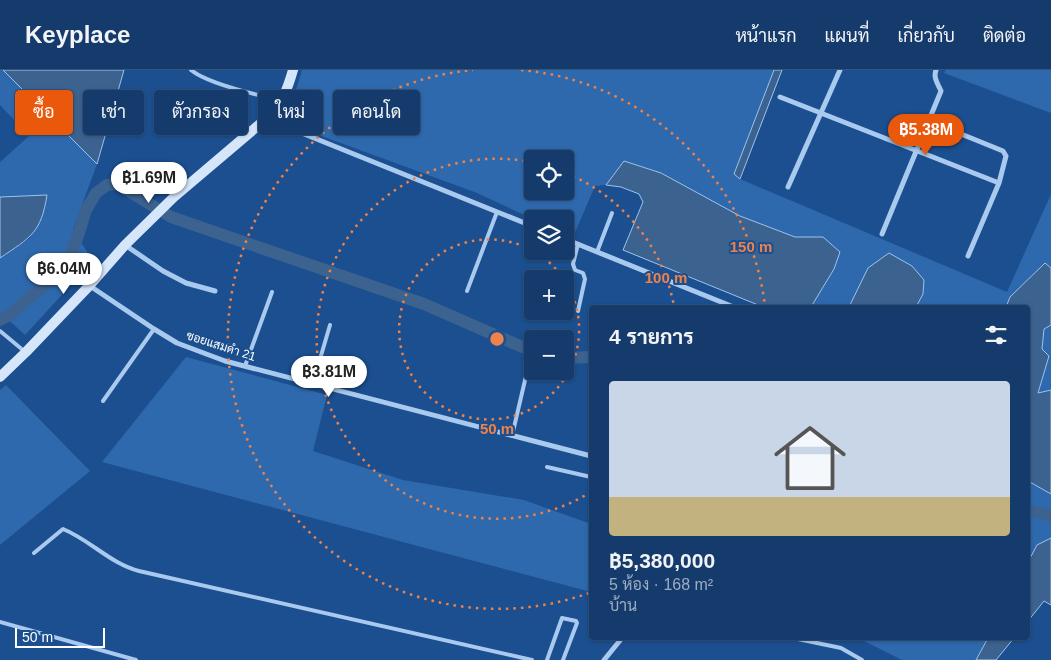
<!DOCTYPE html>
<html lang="th">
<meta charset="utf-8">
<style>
:root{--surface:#143b6b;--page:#214673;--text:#f1f3f6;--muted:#9dadc1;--line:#33557e;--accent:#ea580c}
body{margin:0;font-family:Arial,Sarabun,sans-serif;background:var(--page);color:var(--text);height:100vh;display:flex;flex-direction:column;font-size:19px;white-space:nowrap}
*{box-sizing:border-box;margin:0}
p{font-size:16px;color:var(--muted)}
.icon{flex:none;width:28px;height:28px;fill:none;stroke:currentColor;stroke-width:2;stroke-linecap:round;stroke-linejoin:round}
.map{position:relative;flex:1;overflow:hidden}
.drawer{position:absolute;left:589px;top:235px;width:441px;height:335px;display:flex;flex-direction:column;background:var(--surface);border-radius:5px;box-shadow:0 1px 4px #0004,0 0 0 1px var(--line)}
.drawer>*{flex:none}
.banner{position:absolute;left:15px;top:20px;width:475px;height:45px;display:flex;gap:10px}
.controls{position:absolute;left:524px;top:80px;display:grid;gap:10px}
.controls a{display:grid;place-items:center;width:50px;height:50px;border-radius:5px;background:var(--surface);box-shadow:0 1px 4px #0004,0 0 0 1px var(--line);font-size:25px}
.scale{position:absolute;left:15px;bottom:12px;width:90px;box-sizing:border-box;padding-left:5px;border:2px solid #fff;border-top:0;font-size:14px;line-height:18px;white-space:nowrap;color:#fff;-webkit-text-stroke:4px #1b4f8f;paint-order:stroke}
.price{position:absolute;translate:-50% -42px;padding:0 11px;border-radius:18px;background:#fff;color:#222;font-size:16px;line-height:32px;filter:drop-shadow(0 1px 2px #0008)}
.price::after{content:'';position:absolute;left:50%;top:30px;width:15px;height:11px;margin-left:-8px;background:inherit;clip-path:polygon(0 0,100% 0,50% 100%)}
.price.active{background:var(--accent);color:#fff}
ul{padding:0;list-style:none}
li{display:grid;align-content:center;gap:10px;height:265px;padding:0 20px}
li span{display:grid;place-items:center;height:155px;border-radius:5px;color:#555}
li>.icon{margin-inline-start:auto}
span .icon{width:90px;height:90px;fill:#fffc;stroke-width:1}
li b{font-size:21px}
h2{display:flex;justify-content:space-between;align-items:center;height:60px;padding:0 20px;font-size:21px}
.chip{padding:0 18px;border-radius:5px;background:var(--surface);box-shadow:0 1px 4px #0004,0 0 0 1px var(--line);font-size:18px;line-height:45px}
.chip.active{background:var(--accent);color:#fff}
header{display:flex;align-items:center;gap:30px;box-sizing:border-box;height:70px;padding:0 25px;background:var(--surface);border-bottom:1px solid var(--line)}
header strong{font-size:24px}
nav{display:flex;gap:28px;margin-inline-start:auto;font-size:18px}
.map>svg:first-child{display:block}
</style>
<header>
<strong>Keyplace</strong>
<nav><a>หน้าแรก</a><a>แผนที่</a><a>เกี่ยวกับ</a><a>ติดต่อ</a></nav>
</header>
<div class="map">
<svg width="1051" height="590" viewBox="0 0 1051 590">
<rect width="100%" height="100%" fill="#1b4f8f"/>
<path fill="#2e69ad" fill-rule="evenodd" d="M0 0H3L97 94 73 160 93 191 25 265 0 242V188L30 168 46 125 0 127V92L29 66 0 35Z
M302 0H774L734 104 740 109 1007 222 1051 124V198L1044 194 1010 227 1006 237H916L923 224 868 198 849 237H811L834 199 839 182 823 167H795L740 146 661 103 624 91 606 115 595 116 573 167 565 163V149H533L477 123 308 61C285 40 295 26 302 0ZM532 89H565V121H532Z
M946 0H1051V43L944 3Z
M1051 255V320L1038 323 1049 286 1042 279 1044 259Z
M186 287 327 325 313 381 403 410 524 430 591 454V522L102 392Z
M6 315 90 401 0 475V320Z
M1028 411 1051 424V468L1037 475 1028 492Z
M858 568H988L976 590H902Z"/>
<path fill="#3c6290" stroke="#9cc4f0" d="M3 0H124L97 94Z
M774 0H782L740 109 734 104Z
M624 91 661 103 740 146 795 167H823L840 182 834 199 811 237H763L623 180 643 132 639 124 621 117 606 115Z
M47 125C41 163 31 167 0 188V127Z
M889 183 912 196 924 210 923 224 916 237H849L868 198Z
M1045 193 1051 198V255L1044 259 1042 279 1049 286 1038 323 1051 320V424L1028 411V238L1006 237 1010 227Z
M1051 468V535L1044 531 1028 551V492L1037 475Z
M988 568H1014L996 590H976Z"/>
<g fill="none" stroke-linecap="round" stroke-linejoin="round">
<path stroke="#3c6290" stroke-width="12" d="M0 250 8 246 65 198 78 166 86 140 96 123 107 115 117 114 171 147 424 234 520 276 532 280
M565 288 591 287
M1028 440 1051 446"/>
<path stroke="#a9c9ee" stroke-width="4" d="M191 0C208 14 257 25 280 30
M578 174 573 194 575 200 583 203 585 209 578 241
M597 182 612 143
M467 221 497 142
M0 261 24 281
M245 296 272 222
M313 313 330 255
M103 331 154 259
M512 366 529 293
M547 397 591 407
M34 483 63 459C90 470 111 494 139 501L532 590
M0 552 136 590
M793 568 841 578 862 590
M547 590 562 548 576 551 577 553 563 590"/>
<path stroke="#a9c9ee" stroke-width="5" d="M780 27 999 113
M267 49 532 156
M929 51 1003 81 1006 86 999 113 968 186
M788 117 840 0
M882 164 941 21C938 14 933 8 936 0
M565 169 736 238
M125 175 163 201 186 213 215 221
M90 216 154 259 177 273 225 291 591 386
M604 590 622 568"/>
<path stroke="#d6e6fa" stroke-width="10" d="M0 307 26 282 89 216 125 175 174 127 267 48C282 33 287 21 293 0"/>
</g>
<g fill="none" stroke="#ee8249" stroke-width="2.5" stroke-dasharray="2.5 5">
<path d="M565 211A90 90 0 1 1 563 208"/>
<path d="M591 422A180 180 0 1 1 531 92M566 103A180 180 0 0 1 674 236"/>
<path d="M589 523A270 270 0 1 1 473 0M521 0A270 270 0 0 1 765 236"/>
</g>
<g text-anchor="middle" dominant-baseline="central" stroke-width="4" stroke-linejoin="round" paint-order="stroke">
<g font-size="12" fill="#fff" stroke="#1b4f8f">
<text transform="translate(221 276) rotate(18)">ซอยแสมดำ 21</text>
</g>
</g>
<circle cx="497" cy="269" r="8" fill="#ee8249" stroke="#1b4f8f" stroke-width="2.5"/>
<g font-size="15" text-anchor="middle" font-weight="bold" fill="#ee8249" stroke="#1b4f8f" stroke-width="4" stroke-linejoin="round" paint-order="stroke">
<text x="751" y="182">150 m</text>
<text x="666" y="213">100 m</text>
<text x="497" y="364">50 m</text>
</g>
</svg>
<div class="controls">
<a><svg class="icon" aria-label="locate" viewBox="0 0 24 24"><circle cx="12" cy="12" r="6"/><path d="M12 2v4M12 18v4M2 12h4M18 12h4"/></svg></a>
<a><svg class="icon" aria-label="layers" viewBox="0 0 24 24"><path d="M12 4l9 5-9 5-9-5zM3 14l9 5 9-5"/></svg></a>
<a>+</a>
<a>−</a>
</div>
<div class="scale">50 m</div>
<b class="price active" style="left:926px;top:86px">฿5.38M</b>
<b class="price" style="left:149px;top:134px">฿1.69M</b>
<b class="price" style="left:64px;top:225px">฿6.04M</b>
<b class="price" style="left:329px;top:328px">฿3.81M</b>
<div class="banner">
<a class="chip active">ซื้อ</a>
<a class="chip">เช่า</a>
<a class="chip">ตัวกรอง</a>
<a class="chip">ใหม่</a>
<a class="chip">คอนโด</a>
</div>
<section class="drawer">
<h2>4 รายการ<svg class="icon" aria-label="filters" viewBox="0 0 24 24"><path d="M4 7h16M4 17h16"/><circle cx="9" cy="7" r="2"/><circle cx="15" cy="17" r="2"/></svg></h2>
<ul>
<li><span style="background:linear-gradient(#c9d6e8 75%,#c2b280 0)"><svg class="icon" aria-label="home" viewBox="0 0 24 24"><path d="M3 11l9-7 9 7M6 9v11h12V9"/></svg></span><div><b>฿5,380,000</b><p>5 ห้อง · 168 m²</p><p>บ้าน</p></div></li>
</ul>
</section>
</div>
